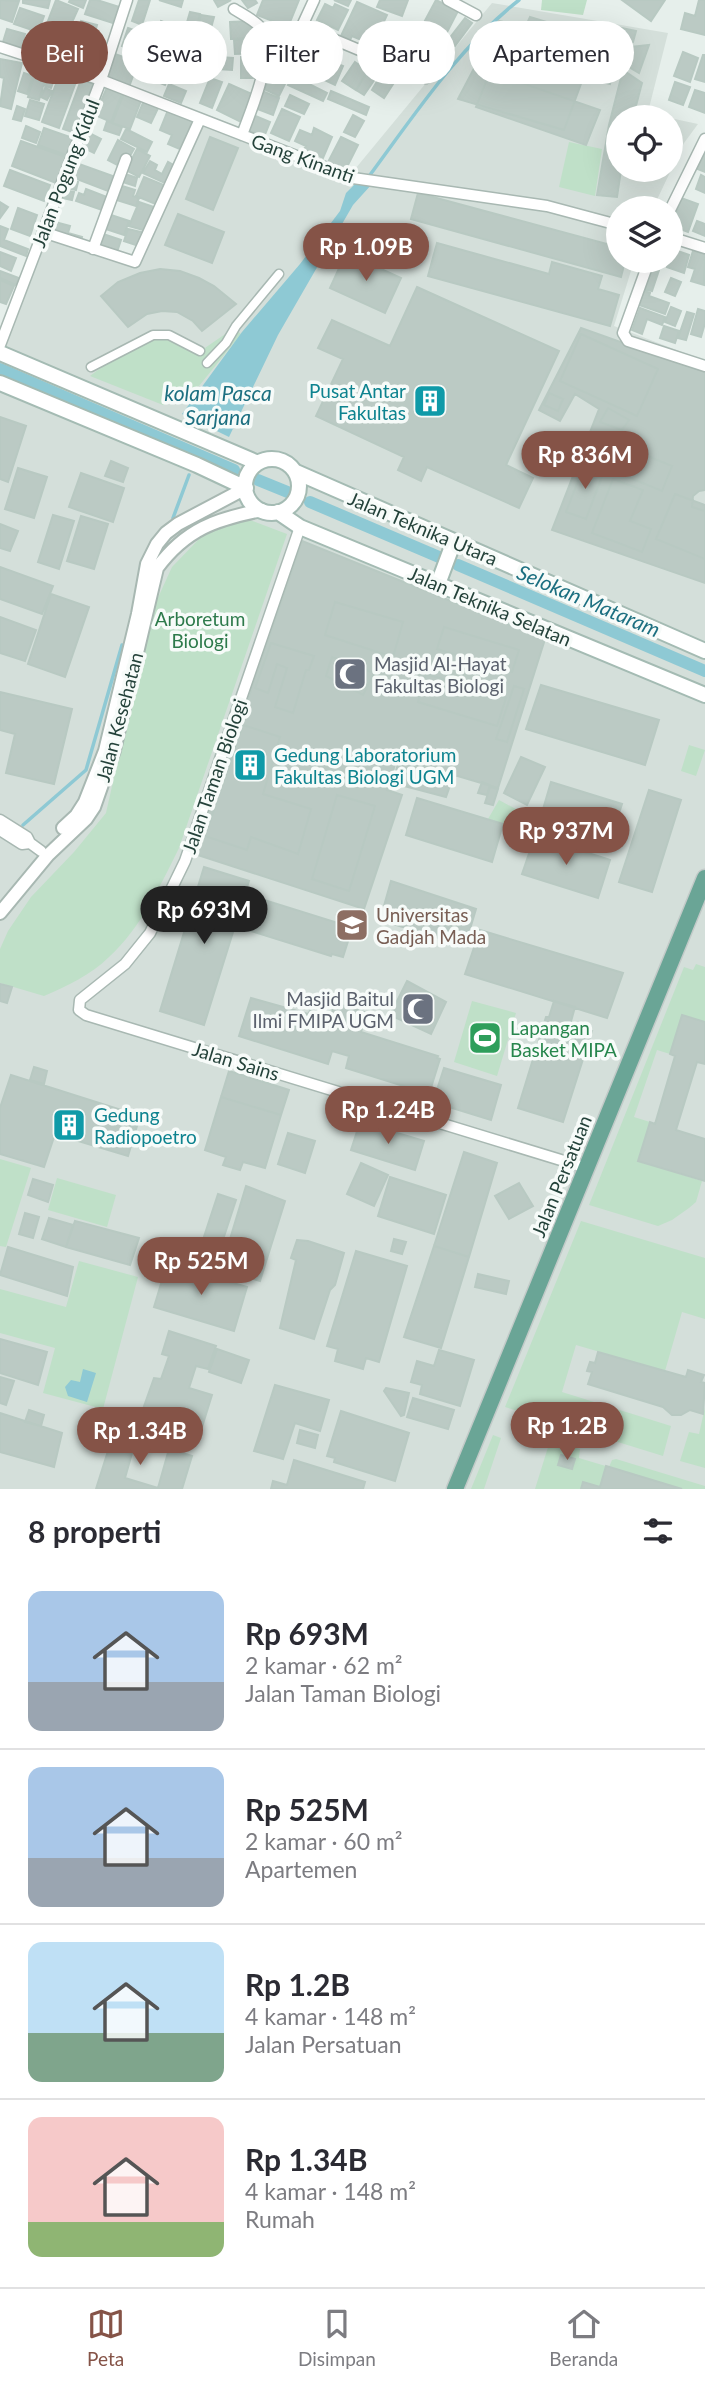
<!DOCTYPE html>
<html lang="id">
<meta charset="utf-8">
<style>
:root{--surface:#fff;--page:#f2f2f3;--text:#2b2b33;--muted:#7c7c81;--line:#e1e1e2;--accent:#855347}
body{margin:0;font-family:Lato,sans-serif;background:var(--page);color:var(--text);height:100vh;display:flex;flex-direction:column;font-size:26px;white-space:nowrap}
*{box-sizing:border-box;margin:0}
p{font-size:23px;color:var(--muted)}
.icon{flex:none;width:38px;height:38px;fill:none;stroke:currentColor;stroke-width:2;stroke-linecap:round;stroke-linejoin:round}
.map{position:relative;height:1489px;overflow:hidden}
.panel{display:flex;flex-direction:column;background:var(--surface);flex:1}
.panel>*{flex:none}
.banner{position:absolute;left:21px;top:21px;width:663px;height:63px;display:flex;gap:14px}
.tools{position:absolute;left:606px;top:105px;display:grid;gap:14px}
.tools a{display:grid;place-items:center;width:77px;height:77px;border-radius:50%;background:var(--surface);box-shadow:0 7px 28px #0002;font-size:35px}
.price{position:absolute;translate:-50% -60px;padding:0 16px;border-radius:24px;background:var(--accent);color:#fff;font-size:23px;line-height:46px;filter:drop-shadow(0 2px 4px #0008)}
.price::after{content:'';position:absolute;left:50%;top:42px;width:21px;height:16px;margin-left:-10px;background:inherit;clip-path:polygon(0 0,100% 0,50% 100%)}
.price.selected{background:#222;color:#fff}
ul{padding:0;list-style:none}
li{display:flex;align-items:center;gap:21px;height:175px;padding:0 28px}
li+li{border-top:2px solid var(--line)}
li span{display:grid;place-items:center;flex:none;width:196px;height:140px;border-radius:14px;color:#555}
li>.icon{margin-inline-start:auto}
span .icon{width:84px;height:84px;fill:#fffc;stroke-width:1}
li b{font-size:30px}
h2{display:flex;justify-content:space-between;align-items:center;height:84px;padding:0 28px;font-size:30px}
.pill{padding:0 24px;border-radius:32px;background:var(--surface);box-shadow:0 7px 28px #0002;font-size:24px;line-height:63px}
.pill.selected{background:var(--accent);color:#fff}
.tabs{display:flex;justify-content:space-around;align-items:center;height:98px;border-top:2px solid var(--line);background:var(--surface);font-size:19px;color:var(--muted)}
.tabs a{display:grid;justify-items:center;gap:4px}
.tabs .selected{color:var(--accent)}
.map>svg:first-child{display:block}
</style>
<div class="map">
<svg width="705" height="1489" viewBox="0 0 705 1489">
<rect width="100%" height="100%" fill="#e6efeb"/>
<path fill="#d4dfda" d="M492 3 668 33 648 112 668 117H618V170H670V118L698 124 684 143 653 208H618V261H634L614 326 705 361V1489H0V334L38 229 134 261 198 119 346 180Z"/>
<path fill="#bfe0c8" d="M542 0H587L583 15 541 10Z
M569 142 602 149 595 196 559 187Z
M234 328 241 334 199 386 163 405 90 376C109 363 146 330 169 337 179 340 189 348 199 352Z
M250 520 287 534 179 848C160 886 141 928 109 957 91 975 67 986 44 996L0 983V949L8 931 31 897 74 852 106 813 151 613 172 567 201 537 223 526Z
M689 745 705 750 696 776 681 771Z
M499 800 527 815 519 829 488 819Z
M696 964 705 967V1022L670 1054 657 1050 634 1117 650 1122 638 1161 702 1181 696 1202 689 1208 672 1220 658 1226 589 1205 684 967 693 970Z
M472 1001 516 1013 497 1076 454 1062Z
M0 1159 31 1168 6 1247 0 1246Z
M57 1178 116 1195 107 1227 48 1210Z
M581 1221 705 1258V1319L682 1312 665 1371 576 1345 562 1392 671 1426 663 1456 505 1407Z
M79 1261 138 1277 103 1409 43 1393 55 1348 0 1333V1289L66 1307Z
M705 1407V1468L680 1461 689 1432 699 1434Z
M493 1435 501 1438 484 1489H471Z
M554 1441 580 1449 579 1458 609 1467 612 1460 616 1459 705 1486V1489H535L549 1444Z"/>
<path fill="#8ec9d4" d="M357 182 372 184 353 205 278 335 229 437 182 414 242 332 300 264 340 211 346 193Z
M83 1369 96 1373 87 1402 68 1396 65 1387 71 1380 80 1382Z"/>
<g fill="none" stroke-linecap="round" stroke-linejoin="round">
<path stroke="#8ec9d4" stroke-width="3.5" d="M367 179C413 117 458 48 519 0
M173 518 189 475
M23 825 86 770 122 645"/>
<path stroke="#8ec9d4" stroke-width="12" d="M0 369 234 470
M258 480 290 493
M310 502 439 557
M458 565 705 671"/>
</g>
<path fill="#bbcac4" stroke="#b8c9c2" stroke-width="2" d="M0 0 19 1 12 22 0 18Z
M23 0H50L48 8 23 3Z
M56 0 78 9 69 29 48 21Z
M70 0H86L83 8 69 2Z
M90 0H97L119 7 113 23 85 14Z
M139 0H150L142 25 132 21Z
M159 0H183L181 7Z
M214 0H231L218 7Z
M242 0H255L257 3 248 8Z
M263 0H299L288 27 257 15Z
M334 0H351L348 6Z
M380 0H408L402 16 377 7Z
M436 0 458 11 443 40 421 28Z
M622 0H665L651 21Z
M699 0H705V35L681 29 685 13 695 16Z
M357 2 387 15 373 45 352 36 350 40 341 36Z
M325 4 333 8 335 4 348 10 338 30 317 20Z
M20 8 44 16 38 32 14 24Z
M190 12 200 14 194 39 183 36Z
M201 15 214 17 211 28 198 25Z
M530 17 622 45 610 84 511 58Z
M465 18 472 23 455 46 448 40Z
M81 21 97 25 92 44 76 40Z
M161 21 180 29 172 49 153 41Z
M251 21V38L231 39 230 22Z
M499 21 596 43 564 130 458 99Z
M46 25 76 32 73 42 44 35Z
M278 25 283 54 271 56 266 27Z
M385 27 409 37 400 58 376 49Z
M617 27 636 31 633 42 614 37Z
M128 28 148 35 142 52 122 46Z
M7 29 25 34 21 48 3 42Z
M43 37 72 44 67 62 39 56Z
M206 37 220 42 212 67 198 63Z
M258 38 259 53 235 54 234 40Z
M413 40 424 45 414 65 404 60Z
M299 44 314 50 304 71 290 64Z
M428 45 438 51 425 73 415 67Z
M649 45 639 73 624 64 631 47Z
M445 50 449 54 434 73 429 69Z
M683 52 698 58 690 82 674 76Z
M112 53 138 62 129 87 103 77Z
M72 55 84 60 81 68 69 63Z
M703 55H705V82L695 79Z
M182 57 191 61 184 81 174 78Z
M218 57 233 58 232 70 217 69Z
M241 57H257V78H241Z
M0 59 22 63 11 109 0 106 4 78 0 77Z
M326 59 343 66 335 85 318 77Z
M140 62 170 73 165 85 136 73Z
M355 62 368 71 356 90 342 81Z
M277 64 291 72 279 96 264 89Z
M623 70 642 83 633 117H618V170H621L617 197 597 195 609 125Z
M368 71 377 76 364 95 356 90Z
M490 72 600 110 586 145 476 107Z
M24 73 33 76 27 94 18 91Z
M35 73 46 76 39 100 28 97Z
M60 73 77 79 59 128 42 122Z
M382 73 395 81 384 98 372 90Z
M49 75 55 77 51 88 45 86Z
M293 76 327 93 323 101 288 85Z
M210 78 222 82 212 108 200 103Z
M81 80 96 85 78 134 63 129Z
M675 82 690 87 683 105 669 100Z
M169 84 186 91 181 103 164 96Z
M229 84 254 95 241 122 217 110Z
M108 85 123 91 111 122 95 115Z
M45 88 52 91 47 100 41 97Z
M695 90 705 93V113L689 107Z
M125 91 142 98 130 129 112 123Z
M262 91 279 98 273 115 255 108Z
M331 91 369 107 366 115 328 99Z
M290 95 309 104 304 114 285 106Z
M145 98 160 104 151 123 137 117Z
M30 100 44 104 39 120 25 116Z
M17 106 25 109 21 121 13 119Z
M282 109 300 117 289 141 271 133Z
M168 110 194 122 182 150 168 144 172 135 160 130Z
M253 115 270 122 264 137 247 130Z
M353 115 364 121 355 137 344 132Z
M107 121 122 127 119 135 104 130Z
M26 126 40 132 36 143 22 138Z
M44 128 73 138 66 155 38 145Z
M314 128 332 137 323 158 304 149 306 146 295 141 300 130 312 135Z
M126 129 152 142 147 152 121 139Z
M89 133 101 139 94 153 82 147Z
M210 137 238 148 213 210 186 199Z
M341 137 358 145 344 173 327 164Z
M118 140 134 149 123 168 108 160Z
M21 141 66 157 56 183 12 166Z
M137 149 150 156 139 177 126 170Z
M702 153 705 154V172L695 168Z
M150 161 157 165 155 170 162 174 168 162 175 166 167 184 143 173Z
M79 164 113 176 108 191 74 178Z
M10 170 50 185 44 201 4 186Z
M125 174 137 178 135 186 123 182Z
M701 175 705 177V193L696 189Z
M144 177 166 186 158 205 136 196Z
M65 179 78 182 76 190 63 187Z
M122 186 135 190 133 196 139 198 136 206 117 200Z
M60 189 74 192 72 200 58 197Z
M86 189 107 197 102 210 76 201 79 193 84 195Z
M418 193 618 247V261H625L621 277 411 219Z
M681 198 698 204 688 232 672 226Z
M0 202 8 207 0 218Z
M139 202 157 208 147 231 129 226Z
M18 208 37 215 30 236 11 229Z
M105 213 129 221 124 235 100 227Z
M178 214 224 232 212 263 165 245Z
M697 221 705 224V236L693 231Z
M55 222 70 226 68 233 82 237 81 241 52 232Z
M0 226 8 229 4 240 28 249 26 256 0 246Z
M128 229 145 233 139 246 124 241Z
M97 232 121 240 117 252 92 244Z
M437 243 549 274 552 262 602 276 598 289 619 295 610 326 428 276Z
M672 249 689 255 684 273 667 267Z
M693 251 705 254 704 285 691 281 695 269 688 267Z
M0 252 16 258 11 271 0 266Z
M346 253 401 278 385 313 330 288Z
M652 264 660 267 652 291 644 289Z
M160 269 180 271 199 278 214 286 236 304 202 331 193 321 177 312 162 311 147 314 128 327 101 296 118 282 140 273Z
M0 271 19 278 16 285 0 278Z
M671 278 681 282 675 296 665 292Z
M0 280 14 286 6 304 0 302Z
M417 287 559 351 506 465 533 478 519 508 427 467 421 481 398 470 404 457 316 416 343 359 318 348 332 320 390 346Z
M644 291 650 293 649 296 669 303 665 314 639 305Z
M671 307 681 311 675 326 665 322Z
M640 308 665 317 662 325 647 319 642 334 632 330Z
M698 309 705 311V323L701 337 691 334Z
M687 312 694 314 686 340 678 338Z
M664 326 679 331 675 343 660 338Z
M581 328 705 372V490L699 491 693 496 692 507 705 511V583L552 530 599 409 575 394 560 421 539 410Z
M581 334 658 369 637 416 560 381Z
M549 393 563 399 558 411 544 405Z
M608 408 629 420 622 430 600 422Z
M0 417 26 426 8 482 0 479Z
M596 435 672 466 662 491 586 460Z
M111 461 128 468 123 482 105 476Z
M585 463 604 471 586 519 566 512Z
M18 468 47 477 34 518 5 509Z
M81 473 124 488 113 522 69 507Z
M613 479 643 490 630 521 651 529 642 552 592 533Z
M675 494 705 505V559L656 539Z
M53 515 74 521 59 569 38 562Z
M81 516 108 524 94 569 67 561Z
M0 524 18 531 10 551 0 548Z
M302 541 545 639 498 788 397 758 387 790 402 795 364 909 195 854Z
M0 567 53 586 42 614 0 599Z
M51 594 89 607 65 677 28 664Z
M335 602 403 622 393 657 325 635Z
M0 617 36 630 25 661 0 653Z
M444 627 519 650 512 672 437 649Z
M271 643 314 656 309 670H306L293 713 275 707 287 668 277 664 268 693 255 688Z
M332 657 374 673 363 695 326 676Z
M470 659 479 662 471 688 462 685Z
M426 674 506 698 497 726 418 702Z
M541 685 659 720 645 765 526 729Z
M514 686 524 689 507 742 496 739Z
M0 692 72 709 54 784 6 773 15 734 0 730Z
M243 725 280 737 263 794 311 809 298 854 251 837 247 850 205 836Z
M521 757 545 767 527 805 504 793Z
M399 760 454 774 446 797 393 783Z
M482 782 490 785 487 795 478 793Z
M551 782 622 804 611 838 541 816Z
M490 787 498 789 493 805 485 803Z
M649 790 681 800 652 892 619 882Z
M649 790 681 800 652 892 619 882Z
M337 795 375 806 349 891 312 879Z
M417 798 503 824 492 862 406 835Z
M535 836 610 860 598 898 522 874Z
M204 867 249 881 204 1025 160 1011Z
M391 881 476 909 465 946 380 920Z
M261 899 341 924V926L347 928 344 937 349 938 343 957 332 954 331 956 251 931Z
M480 930 623 973 607 1018 465 974Z
M407 981 446 1002 431 1034 390 1015Z
M0 984 12 987 7 1003 0 1001Z
M251 998 308 1014 310 1011 326 1016 325 1019 329 1021 335 1003 367 1013 361 1032 438 1056 437 1058 440 1059 429 1094 346 1068 349 1056 332 1051 328 1064 239 1036Z
M554 1001 575 1007 570 1025 592 1031 563 1122 518 1108 546 1017H549Z
M682 1015 705 1022V1064L697 1062 676 1130 705 1139V1181L638 1161 650 1122 655 1124 675 1056 670 1054Z
M34 1067 47 1071 44 1084 30 1080Z
M444 1068 501 1085 491 1120 433 1102Z
M229 1071 289 1090 281 1115 221 1097Z
M11 1075 140 1116 128 1156 55 1134 44 1167 0 1154V1108Z
M221 1097 281 1115 265 1168 243 1162 240 1170 223 1165 226 1157 205 1150Z
M360 1122 424 1141 415 1170 351 1150Z
M288 1133 315 1141 305 1173 278 1164Z
M464 1152 497 1163 469 1257 434 1246Z
M361 1163 388 1175 374 1206 347 1194Z
M390 1177 446 1195 434 1234 378 1216Z
M33 1179 53 1185 48 1202 28 1195Z
M519 1183 533 1206 509 1219 495 1196Z
M246 1186 285 1201 260 1281 221 1269Z
M218 1194 236 1200 214 1267 196 1261Z
M25 1213 39 1217 33 1238 19 1234Z
M49 1218 73 1225 66 1247 42 1239Z
M75 1221 139 1238 130 1265 66 1247Z
M394 1239 406 1242 402 1254 391 1251Z
M297 1240 308 1241 344 1253 335 1285 330 1290 314 1339 280 1328 296 1260 291 1258Z
M434 1246 469 1257 441 1348 404 1337Z
M8 1247 73 1267 67 1296 0 1275Z
M356 1251 407 1266 379 1362 366 1358 363 1369 335 1361 338 1349 327 1346Z
M167 1264 247 1287 234 1331 154 1307Z
M478 1274 509 1281 506 1294 475 1287Z
M169 1331 216 1346 208 1369 196 1366 189 1388 212 1395 202 1427 143 1409 154 1378 161 1379 169 1356 162 1354Z
M0 1339 47 1352 38 1385 0 1373Z
M217 1349 249 1360 241 1383 209 1372Z
M439 1350 474 1360 460 1406 420 1394 422 1385 411 1382 417 1361 434 1366Z
M598 1352 686 1377 688 1370 704 1375 701 1382 705 1383 703 1414 690 1410 681 1415H672L663 1407 588 1384 592 1372 587 1371 590 1362 595 1363Z
M0 1377 14 1381 6 1405 0 1403Z
M275 1385 329 1400 320 1431 295 1423 283 1459 254 1451Z
M386 1388 409 1393 404 1415 401 1416 384 1391Z
M413 1398 454 1410 448 1429 407 1417Z
M29 1410 44 1415 41 1426 25 1422Z
M341 1411 409 1433 395 1481 334 1462 335 1458 327 1456Z
M0 1413 62 1433 54 1467 0 1452Z
M300 1430 318 1435 315 1448 297 1443Z
M114 1432 136 1439 125 1478 158 1488 169 1449 192 1456 182 1489H96Z
M561 1455 575 1459 572 1469 558 1465Z
M294 1460 365 1482 363 1489H271L273 1481 287 1485Z
M606 1466 682 1489H581L583 1482 600 1487Z"/>
<g fill="none" stroke-linecap="round" stroke-linejoin="round">
<defs>
<path id="pedestrian" d="M207 363 226 343 236 326 279 274
M91 367 153 335H169L200 351"/>
<path id="minor" d="M314 0 302 26 426 78
M448 0 476 15
M234 9C242 14 256 21 261 28 276 55 251 109 242 135
M0 47 101 80 353 178 547 206 618 225
M670 210 705 139
M43 232 135 262 200 119
M670 237 705 248
M93 249 126 159
M649 261 623 333 628 341 705 366
M0 345 101 80 127 0
M300 527 185 861 150 933 125 964 80 1000 79 1010 86 1015 587 1168
M0 820 27 837 30 843 41 851
M0 830 22 844 30 843"/>
<path id="tertiary" d="M63 828 76 816 85 802 105 751 138 614 147 564 157 544 166 533 178 524 246 488
M0 913 48 855 86 819 94 807 114 750 157 568C186 529 216 519 262 510"/>
<path id="secondary" d="M0 353 258 463
M0 383 197 465 246 488
M245 486a27 27 0 1 1 54 0a27 27 0 1 1-54 0Z
M296 472 705 651
M278 512 300 527 705 695
M438 584 454 541"/>
<path id="primary" d="M455 1489 705 878"/>
</defs>
<use href="#pedestrian" stroke="#a8b8b2" stroke-width="11"/>
<use href="#minor" stroke="#a8b8b2" stroke-width="13"/>
<use href="#tertiary" stroke="#a8b8b2" stroke-width="16"/>
<use href="#secondary" stroke="#a4bbb3" stroke-width="18"/>
<use href="#primary" stroke="#c2cac8" stroke-width="19"/>
<use href="#pedestrian" stroke="#fff" stroke-width="8"/>
<use href="#minor" stroke="#fff" stroke-width="10"/>
<use href="#tertiary" stroke="#fff" stroke-width="12"/>
<use href="#secondary" stroke="#fff" stroke-width="14"/>
<use href="#primary" stroke="#6aa596" stroke-width="16"/>
</g>
<defs>
<symbol id="building-square" viewBox="-11 -11 22 22"><rect x="-9" y="-9" width="18" height="18" rx="4" fill="#0f9aa8" stroke="#f7fbf9"/><path d="M-4-6H4V6H1V3H-1V6H-4ZM-2.5-4.3h1.7v1.8h-1.7ZM.8-4.3h1.7v1.8H.8ZM-2.5-1h1.7V.8h-1.7ZM.8-1h1.7V.8H.8Z" fill="#fff"/></symbol>
<symbol id="mosque-square" viewBox="-11 -11 22 22"><rect x="-9" y="-9" width="18" height="18" rx="4" fill="#6b7280" stroke="#f7fbf9"/><path d="M3.5-4.9A6 6 0 1 0 3.5 4.9A5 5 0 1 1 3.5-4.9Z" fill="#fff"/></symbol>
<symbol id="university-square" viewBox="-11 -11 22 22"><rect x="-9" y="-9" width="18" height="18" rx="4" fill="#8d6e63" stroke="#f7fbf9"/><path d="M0-5L7-2L0 1L-7-2ZM-4 1L0 2.5L4 1V4Q0 6-4 4Z" fill="#fff"/></symbol>
<symbol id="stadium-square" viewBox="-11 -11 22 22"><rect x="-9" y="-9" width="18" height="18" rx="4" fill="#2e9e5b" stroke="#f7fbf9"/><path d="M0-5a6.5 5 0 1 0 0 10a6.5 5 0 1 0 0-10ZM-3.5-1.8h7v3.6h-7Z" fill="#fff"/></symbol>
</defs>
<g fill-rule="evenodd">
<use href="#building-square" x="411" y="382" width="38" height="38"/>
<use href="#mosque-square" x="331" y="655" width="38" height="38"/>
<use href="#building-square" x="231" y="746" width="38" height="38"/>
<use href="#university-square" x="333" y="906" width="38" height="38"/>
<use href="#mosque-square" x="399" y="990" width="38" height="38"/>
<use href="#stadium-square" x="466" y="1019" width="38" height="38"/>
<use href="#building-square" x="50" y="1106" width="38" height="38"/>
</g>
<g text-anchor="middle" dominant-baseline="central" stroke-width="7" stroke-linejoin="round" paint-order="stroke">
<g font-size="19" fill="#24423a" stroke="#f7fbf9">
<text transform="translate(303 158) rotate(20)">Gang Kinanti</text>
<text transform="translate(65 173) rotate(-69)">Jalan Pogung Kidul</text>
<text transform="translate(423 528) rotate(23)">Jalan Teknika Utara</text>
<text transform="translate(490 606) rotate(23)">Jalan Teknika Selatan</text>
<text transform="translate(119 717) rotate(-75)">Jalan Kesehatan</text>
<text transform="translate(214 776) rotate(-71)">Jalan Taman Biologi</text>
<text transform="translate(236 1061) rotate(17)">Jalan Sains</text>
<text transform="translate(561 1176) rotate(-68)">Jalan Persatuan</text>
</g>
<g font-size="19" fill="#0d838f" stroke="#f7fbf9" text-anchor="start">
<text x="406" y="390" text-anchor="end">Pusat Antar<tspan x="406" dy="22">Fakultas</tspan></text>
<text x="274" y="754">Gedung Laboratorium<tspan x="274" dy="22">Fakultas Biologi UGM</tspan></text>
<text x="94" y="1114">Gedung<tspan x="94" dy="22">Radiopoetro</tspan></text>
</g>
<g font-size="19" fill="#2d7a4b" stroke="#f7fbf9">
<text x="200" y="618">Arboretum<tspan x="200" dy="22">Biologi</tspan></text>
</g>
<g font-size="19" fill="#5b616d" stroke="#f7fbf9" text-anchor="start">
<text x="374" y="663">Masjid Al-Hayat<tspan x="374" dy="22">Fakultas Biologi</tspan></text>
<text x="394" y="998" text-anchor="end">Masjid Baitul<tspan x="394" dy="22">Ilmi FMIPA UGM</tspan></text>
</g>
<g font-size="19" fill="#785e54" stroke="#f7fbf9" text-anchor="start">
<text x="376" y="914">Universitas<tspan x="376" dy="22">Gadjah Mada</tspan></text>
</g>
<g font-size="19" fill="#27864d" stroke="#f7fbf9" text-anchor="start">
<text x="510" y="1027">Lapangan<tspan x="510" dy="22">Basket MIPA</tspan></text>
</g>
<g font-size="21" font-style="italic" fill="#1c6f80" stroke="#f7fbf9">
<text x="218" y="392">kolam Pasca<tspan x="218" dy="24">Sarjana</tspan></text>
<text transform="translate(589 600) rotate(23)">Selokan Mataram</text>
</g>
</g>
</svg>
<div class="tools">
<a><svg class="icon" aria-label="locate" viewBox="0 0 24 24"><circle cx="12" cy="12" r="6"/><path d="M12 2v4M12 18v4M2 12h4M18 12h4"/></svg></a>
<a><svg class="icon" aria-label="layers" viewBox="0 0 24 24"><path d="M12 4l9 5-9 5-9-5zM3 14l9 5 9-5"/></svg></a>
</div>
<b class="price" style="left:366px;top:283px">Rp 1.09B</b>
<b class="price" style="left:585px;top:491px">Rp 836M</b>
<b class="price" style="left:566px;top:867px">Rp 937M</b>
<b class="price selected" style="left:204px;top:946px">Rp 693M</b>
<b class="price" style="left:388px;top:1146px">Rp 1.24B</b>
<b class="price" style="left:201px;top:1297px">Rp 525M</b>
<b class="price" style="left:567px;top:1462px">Rp 1.2B</b>
<b class="price" style="left:140px;top:1467px">Rp 1.34B</b>
<div class="banner">
<a class="pill selected">Beli</a>
<a class="pill">Sewa</a>
<a class="pill">Filter</a>
<a class="pill">Baru</a>
<a class="pill">Apartemen</a>
</div>
</div>
<section class="panel">
<h2>8 properti<svg class="icon" aria-label="filters" viewBox="0 0 24 24"><path d="M4 7h16M4 17h16"/><circle cx="9" cy="7" r="2"/><circle cx="15" cy="17" r="2"/></svg></h2>
<ul>
<li><span style="background:linear-gradient(#a9c7e8 65%,#9aa5b1 0)"><svg class="icon" aria-label="home" viewBox="0 0 24 24"><path d="M3 11l9-7 9 7M6 9v11h12V9"/></svg></span><div><b>Rp 693M</b><p>2 kamar · 62 m²</p><p>Jalan Taman Biologi</p></div></li>
<li><span style="background:linear-gradient(#a9c7e8 65%,#9aa5b1 0)"><svg class="icon" aria-label="home" viewBox="0 0 24 24"><path d="M3 11l9-7 9 7M6 9v11h12V9"/></svg></span><div><b>Rp 525M</b><p>2 kamar · 60 m²</p><p>Apartemen</p></div></li>
<li><span style="background:linear-gradient(#bfe0f5 65%,#7fa58c 0)"><svg class="icon" aria-label="home" viewBox="0 0 24 24"><path d="M3 11l9-7 9 7M6 9v11h12V9"/></svg></span><div><b>Rp 1.2B</b><p>4 kamar · 148 m²</p><p>Jalan Persatuan</p></div></li>
<li><span style="background:linear-gradient(#f6c9c9 75%,#8fb573 0)"><svg class="icon" aria-label="home" viewBox="0 0 24 24"><path d="M3 11l9-7 9 7M6 9v11h12V9"/></svg></span><div><b>Rp 1.34B</b><p>4 kamar · 148 m²</p><p>Rumah</p></div></li>
</ul>
</section>
<nav class="tabs">
<a class="selected"><svg class="icon" aria-label="map" viewBox="0 0 24 24"><path d="M3 6l6-2 6 2 6-2v14l-6 2-6-2-6 2zM9 4v14M15 6v14"/></svg>Peta</a>
<a><svg class="icon" aria-label="saved" viewBox="0 0 24 24"><path d="M7 4h10v16l-5-4-5 4z"/></svg>Disimpan</a>
<a><svg class="icon" aria-label="home" viewBox="0 0 24 24"><path d="M3 11l9-7 9 7M6 9v11h12V9"/></svg>Beranda</a>
</nav>
